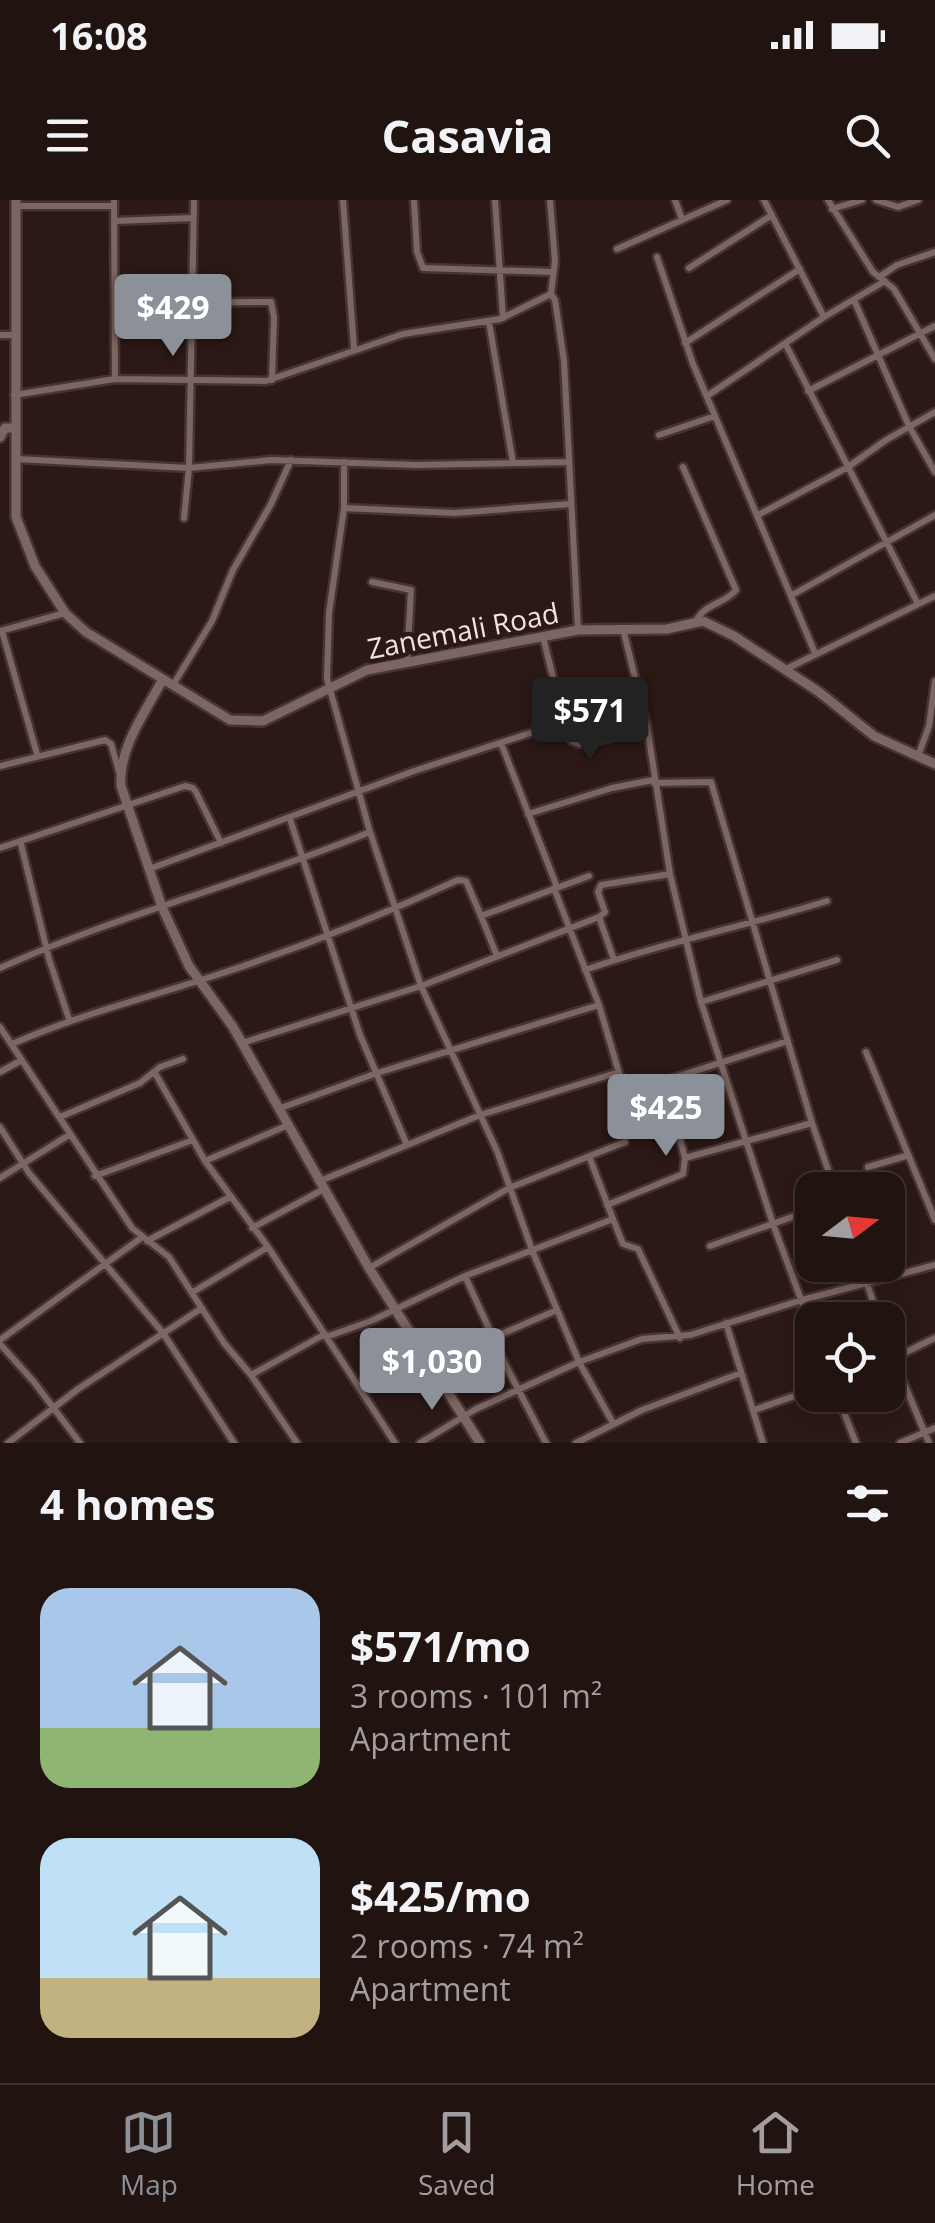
<!DOCTYPE html>
<meta charset="utf-8">
<style>
:root{--surface:#211310;--page:#291c19;--text:#f1f3f6;--muted:#a29e9f;--line:#3e3230;--accent:#8c9099}
body{margin:0;font-family:"Open Sans",sans-serif;background:var(--page);color:var(--text);height:100vh;display:flex;flex-direction:column;font-size:38px;white-space:nowrap}
*{box-sizing:border-box;margin:0}
p{font-size:32px;color:var(--muted)}
.icon{flex:none;width:55px;height:55px;fill:none;stroke:currentColor;stroke-width:2;stroke-linecap:round;stroke-linejoin:round}
.map{position:relative;height:1243px;overflow:hidden}
.panel{display:flex;flex-direction:column;background:var(--surface);flex:1}
.panel>*{flex:none}
.needle{width:65px;rotate:74deg}
.buttons{position:absolute;left:795px;top:972px;display:grid;gap:20px}
.buttons a{display:grid;place-items:center;width:110px;height:110px;border-radius:20px;background:var(--surface);box-shadow:0 5px 15px #0003,0 0 0 2px var(--line);font-size:50px}
.price{position:absolute;translate:-50% -85px;padding:0 22px;border-radius:10px;background:var(--accent);color:#fff;font-size:32px;line-height:65px;filter:drop-shadow(0 2px 5px #0008)}
.price::after{content:'';position:absolute;left:50%;top:60px;width:30px;height:22px;margin-left:-15px;background:inherit;clip-path:polygon(0 0,100% 0,50% 100%)}
.price.current{background:#222;color:#fff}
ul{padding:0;list-style:none}
li{display:flex;align-items:center;gap:30px;height:250px;padding:0 40px}
li span{display:grid;place-items:center;flex:none;width:280px;height:200px;border-radius:30px;color:#555}
li>.icon{margin-inline-start:auto}
span .icon{width:120px;height:120px;fill:#fffc;stroke-width:1}
li b{font-size:42px}
h2{display:flex;justify-content:space-between;align-items:center;height:120px;padding:0 40px;font-size:42px}
.status{display:flex;justify-content:space-between;align-items:center;height:70px;padding:0 50px;background:var(--surface);direction:ltr}
.status svg{height:28px;fill:currentColor}
header{display:flex;justify-content:space-between;align-items:center;height:130px;padding:0 40px;background:var(--surface);font-size:45px;font-weight:700}
.tabs{display:flex;justify-content:space-around;align-items:center;height:140px;border-top:2px solid var(--line);background:var(--surface);font-size:28px;color:var(--muted)}
.tabs a{display:grid;justify-items:center;gap:5px}
.tabs .current{color:var(--accent)}
.map>svg:first-child{display:block}
</style>
<div class="status"><b>16:08</b><svg viewBox="0 0 49 12"><path d="M0 12V9h3v3zM5 12V6h3v6zM10 12V3h3v9zM15 12V0h3v12zM26 1h20v11H26zM47 4h2v5h-2z"/></svg></div>
<header><svg class="icon" aria-label="menu" viewBox="0 0 24 24"><path d="M4 6h16M4 12h16M4 18h16"/></svg>Casavia<svg class="icon" aria-label="search" viewBox="0 0 24 24"><circle cx="10" cy="10" r="6"/><path d="M15 15l6 6"/></svg></header>
<div class="map">
<svg width="935" height="1243" viewBox="0 0 935 1243">
<rect width="100%" height="100%" fill="#2c1916"/>
<g fill="none" stroke-linecap="round" stroke-linejoin="round">
<defs>
<path id="street" d="M114 0 115 179
M343 0 354 148
M414 0 417 52 423 68 553 72
M495 0 503 118
M550 0 555 61 551 94 555 100 564 161 578 430
M675 0 682 19
M764 0 824 117
M828 0 873 72 894 89 935 159
M876 0 898 7 918 0
M16 6H113
M832 9 862 0
M115 21 193 18
M617 49 727 0
M657 57 693 164 815 453
M689 68 772 15
M879 77 897 65 935 52
M854 100 909 226 935 272
M116 103 271 102 274 117 272 180
M489 122 513 263
M0 135H15
M685 143 800 69
M786 145 917 402
M808 191 935 126
M14 195 115 179 266 181 403 134 500 119 551 94
M707 196 824 117 885 81
M659 235 715 216
M16 259 189 268 271 260 416 265 568 262
M344 262V308L329 413 327 479 370 632 421 786 497 951 532 1050 579 1162 613 1223
M683 267 736 390C725 404 705 403 696 421
M344 308 455 313 570 304
M758 315 848 267 886 240 935 212
M184 318 189 268 194 0
M372 382 411 390 407 462
M792 395 935 315
M623 429 647 526 670 674 701 802 773 1024 812 1129
M0 431 65 413
M2 431 37 554
M784 470 935 396
M173 485 212 421 233 370 271 304 291 260
M564 522 572 541 579 544 647 530
M501 543 557 687
M918 556 929 526 935 481
M0 566 105 540 111 544 120 575
M654 583 711 582 812 923 835 990
M528 614 612 588 653 580
M290 619 360 835 407 945
M21 644 49 759 69 819
M0 648 185 586 193 588 196 592 221 643
M149 669 414 571 564 522 543 437
M554 688 599 805 624 890 633 891 788 841
M481 716 497 756
M599 717 614 760
M0 768C120 714 249 682 370 632
M585 770C664 742 747 726 827 701
M701 802 837 760
M0 827 132 1028 169 1057 224 1143 251 1175 297 1243
M242 843 421 786 599 717 605 712 598 692 601 685 670 674
M12 844C76 816 135 801 201 780 289 752 374 719 458 680L466 681 481 716 589 676
M866 852 935 1020
M0 872 22 860
M155 873 205 961 268 1047 395 1243
M278 909 377 873 599 805
M60 917 140 883 160 867 183 859
M0 927 29 973 163 1133 234 1243
M685 958 812 923
M205 961 286 926
M95 976 193 940
M0 978 69 935
M320 981 480 915 619 872
M868 990 871 986 868 967 906 956
M607 1005 683 974 685 958 664 881
M613 1019 623 1044 638 1049 680 1138
M252 1028 324 989
M147 1041 230 997
M710 1046 812 1010
M861 1065 879 1120
M369 1068 509 988 625 942
M465 1076 505 1164 546 1243
M193 1092 268 1047
M726 1123 763 1243
M326 1137 371 1121 465 1076 613 1019 589 956
M0 1140 141 1038
M0 1144 34 1182 80 1243
M888 1145 929 1243
M888 1161 935 1138
M430 1165 557 1110
M251 1175 325 1134
M837 1195 856 1243
M754 1210 812 1190
M8 1243 78 1189 202 1108
M420 1243 476 1209 579 1162 642 1139 690 1135 802 1100 935 1065
M576 1243 642 1210 741 1173
M900 1243 935 1228"/>
<path id="secondary" d="M16 0V317L35 366 65 413 86 432 230 520 263 521 367 470 578 430 667 429 703 421 734 436 819 492 874 536 935 564
M0 237 5 228H14
M163 479C146 511 118 548 121 586L162 707 189 766 233 827 369 1068 480 1243"/>
</defs>
<use href="#street" stroke="#443534" stroke-width="11"/>
<use href="#secondary" stroke="#443534" stroke-width="14"/>
<use href="#street" stroke="#7d6561" stroke-width="6"/>
<use href="#secondary" stroke="#7d6561" stroke-width="9"/>
</g>
<g text-anchor="middle" dominant-baseline="central" stroke-width="9" stroke-linejoin="round" paint-order="stroke">
<g font-size="28" fill="#f1e3e1" stroke="#2c1916">
<text transform="translate(463 430) rotate(-11)">Zanemali Road</text>
</g>
</g>
</svg>
<div class="buttons">
<a><svg class="needle" viewBox="-14 -14 28 28"><path d="M0-13l5 13h-10z" fill="#e53935"/><path d="M0 13l5-13h-10z" fill="#a29e9f"/></svg></a>
<a><svg class="icon" aria-label="locate" viewBox="0 0 24 24"><circle cx="12" cy="12" r="6"/><path d="M12 2v4M12 18v4M2 12h4M18 12h4"/></svg></a>
</div>
<b class="price" style="left:173px;top:159px">$429</b>
<b class="price current" style="left:590px;top:562px">$571</b>
<b class="price" style="left:666px;top:959px">$425</b>
<b class="price" style="left:432px;top:1213px">$1,030</b>
</div>
<section class="panel">
<h2>4 homes<svg class="icon" aria-label="filters" viewBox="0 0 24 24"><path d="M4 7h16M4 17h16"/><circle cx="9" cy="7" r="2"/><circle cx="15" cy="17" r="2"/></svg></h2>
<ul>
<li><span style="background:linear-gradient(#a9c7e8 70%,#8fb573 0)"><svg class="icon" aria-label="home" viewBox="0 0 24 24"><path d="M3 11l9-7 9 7M6 9v11h12V9"/></svg></span><div><b>$571/mo</b><p>3 rooms · 101 m²</p><p>Apartment</p></div></li>
<li><span style="background:linear-gradient(#bfe0f5 70%,#c2b280 0)"><svg class="icon" aria-label="home" viewBox="0 0 24 24"><path d="M3 11l9-7 9 7M6 9v11h12V9"/></svg></span><div><b>$425/mo</b><p>2 rooms · 74 m²</p><p>Apartment</p></div></li>
</ul>
</section>
<nav class="tabs">
<a class="current"><svg class="icon" aria-label="map" viewBox="0 0 24 24"><path d="M3 6l6-2 6 2 6-2v14l-6 2-6-2-6 2zM9 4v14M15 6v14"/></svg>Map</a>
<a><svg class="icon" aria-label="saved" viewBox="0 0 24 24"><path d="M7 4h10v16l-5-4-5 4z"/></svg>Saved</a>
<a><svg class="icon" aria-label="home" viewBox="0 0 24 24"><path d="M3 11l9-7 9 7M6 9v11h12V9"/></svg>Home</a>
</nav>
